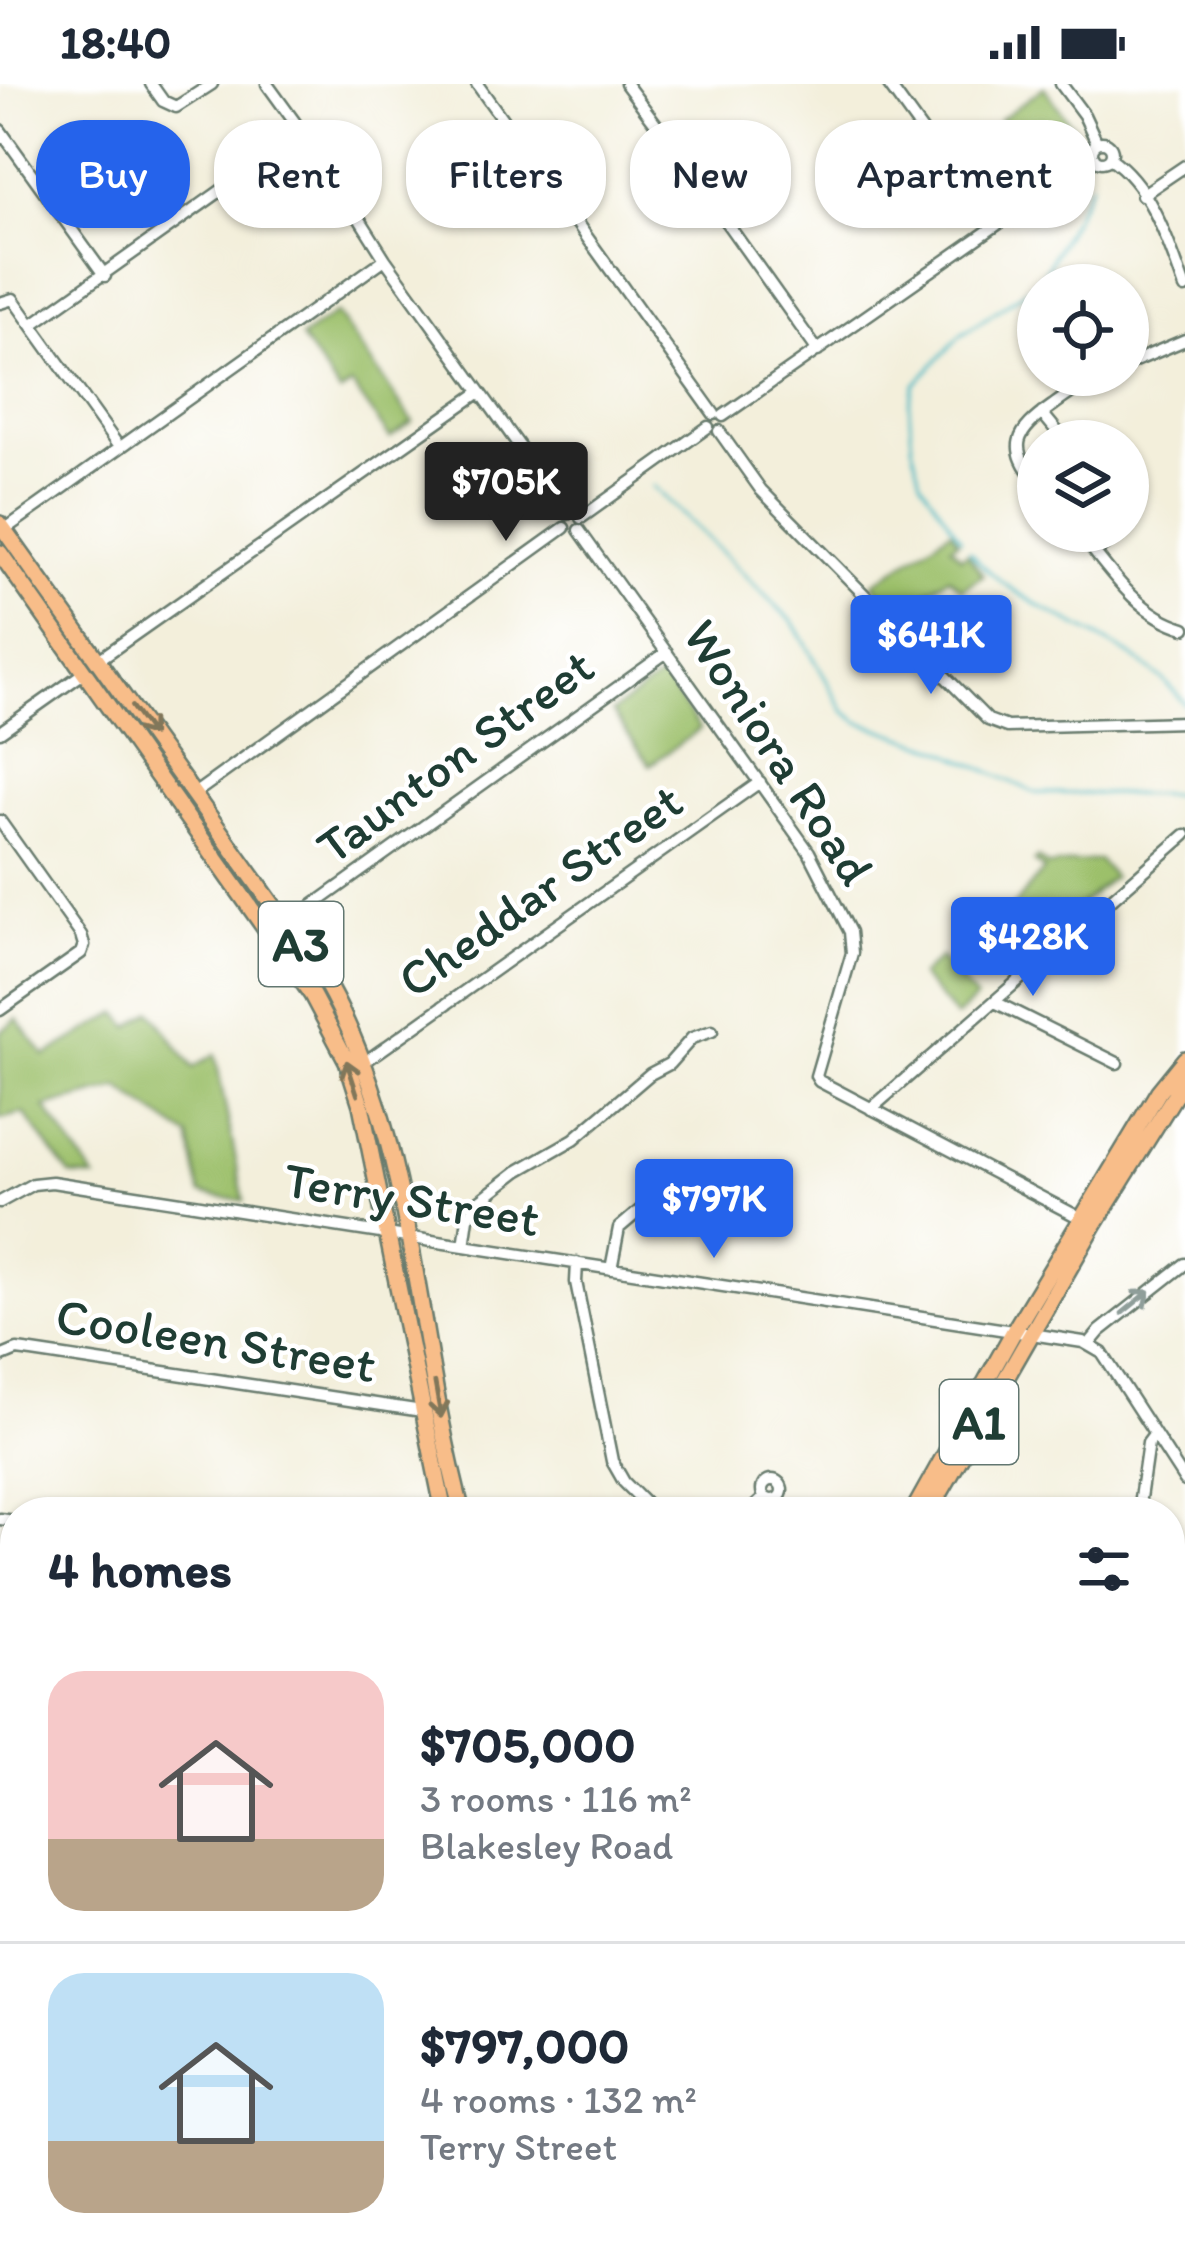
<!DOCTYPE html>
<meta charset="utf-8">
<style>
:root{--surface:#fff;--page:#f6f6f7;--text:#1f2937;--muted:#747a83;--line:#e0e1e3;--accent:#2563eb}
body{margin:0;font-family:Itim,sans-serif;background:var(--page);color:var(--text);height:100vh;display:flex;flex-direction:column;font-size:45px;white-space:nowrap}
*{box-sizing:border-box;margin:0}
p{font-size:39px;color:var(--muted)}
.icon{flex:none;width:66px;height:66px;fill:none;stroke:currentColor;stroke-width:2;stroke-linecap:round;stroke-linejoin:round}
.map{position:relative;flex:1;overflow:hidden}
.sheet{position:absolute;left:0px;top:1413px;width:1185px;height:771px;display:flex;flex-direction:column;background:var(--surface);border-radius:48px 48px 0 0;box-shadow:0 3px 9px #0004}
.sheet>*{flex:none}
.hud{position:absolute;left:36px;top:36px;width:1113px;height:108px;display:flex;gap:24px}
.buttons{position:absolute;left:1017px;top:180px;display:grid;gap:24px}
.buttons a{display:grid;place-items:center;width:132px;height:132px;border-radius:50%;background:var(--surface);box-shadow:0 3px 9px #0004;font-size:60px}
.price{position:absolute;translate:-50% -102px;padding:0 27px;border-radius:12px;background:var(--accent);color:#fff;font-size:39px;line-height:78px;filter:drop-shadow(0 3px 6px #0008)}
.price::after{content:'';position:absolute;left:50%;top:72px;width:36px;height:27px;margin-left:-18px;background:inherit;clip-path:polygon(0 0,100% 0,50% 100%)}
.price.selected{background:#222;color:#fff}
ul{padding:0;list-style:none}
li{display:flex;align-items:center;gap:36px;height:300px;padding:0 48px}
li+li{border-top:3px solid var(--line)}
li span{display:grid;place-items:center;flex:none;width:336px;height:240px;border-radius:36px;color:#555}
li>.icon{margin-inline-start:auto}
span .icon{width:144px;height:144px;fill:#fffc;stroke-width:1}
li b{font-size:51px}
h2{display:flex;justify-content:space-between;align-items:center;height:144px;padding:0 48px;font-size:51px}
.pill{padding:0 42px;border-radius:48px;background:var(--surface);box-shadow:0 3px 9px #0004;font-size:42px;line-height:108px}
.pill.selected{background:var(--accent);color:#fff}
.status{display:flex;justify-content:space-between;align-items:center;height:84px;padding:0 60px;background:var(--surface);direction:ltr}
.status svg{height:33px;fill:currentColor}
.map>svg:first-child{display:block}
</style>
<div class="status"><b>18:40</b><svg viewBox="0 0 49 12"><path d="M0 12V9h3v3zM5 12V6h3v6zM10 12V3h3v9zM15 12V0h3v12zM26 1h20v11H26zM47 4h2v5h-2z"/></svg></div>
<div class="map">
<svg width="1185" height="2182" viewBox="0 0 1185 2182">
<rect width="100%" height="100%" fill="#fff"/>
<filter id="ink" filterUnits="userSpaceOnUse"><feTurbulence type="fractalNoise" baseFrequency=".00833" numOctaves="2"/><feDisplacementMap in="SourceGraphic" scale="24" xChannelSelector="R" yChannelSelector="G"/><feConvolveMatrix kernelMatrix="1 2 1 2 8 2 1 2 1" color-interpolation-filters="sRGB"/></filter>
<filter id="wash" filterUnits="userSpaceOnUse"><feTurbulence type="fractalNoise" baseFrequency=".004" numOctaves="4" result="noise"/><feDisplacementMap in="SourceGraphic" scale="48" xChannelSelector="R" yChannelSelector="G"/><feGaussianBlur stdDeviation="2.7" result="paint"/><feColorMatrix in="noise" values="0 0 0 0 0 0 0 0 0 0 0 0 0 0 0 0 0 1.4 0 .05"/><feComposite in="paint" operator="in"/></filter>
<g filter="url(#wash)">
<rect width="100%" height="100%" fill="#f3efdb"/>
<path fill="#9cc06b" stroke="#5e7e50" stroke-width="3" d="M1044 3 1084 59 1038 91 999 36Z
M336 229 413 338 390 354 352 301 340 309 301 254Z
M951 446 958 457 951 462 961 473 967 469 983 491 962 505 949 493 899 527 873 500Z
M662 592 700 645 650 681 612 628Z
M1037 774 1048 782 1099 776 1113 793 1037 857 1011 825 1044 786 1034 778Z
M940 874 976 915 956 933 920 892Z
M152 927 193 984 215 970 244 1117 201 1110 189 1053 119 1004 45 1023 95 1094 70 1091 24 1029 0 1035V948L17 935 45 972 118 929 130 943Z
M1170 2129 1185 2135V2182H1096L1083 2171 1103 2182 1111 2169H1170Z
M257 2169H517L526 2182H249Z"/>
<path fill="#7da65f" stroke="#4e724a" stroke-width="3" d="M1170 1903 1185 1938V2135L1170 2129Z"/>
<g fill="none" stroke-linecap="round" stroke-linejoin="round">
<path stroke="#4cbac4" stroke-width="3" d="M653 402 794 539 844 627 859 638 939 665 1036 709 1185 711
M961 455 921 397 912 361 909 320 915 300 960 252 1040 197 1091 100
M969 467C1027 536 1131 549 1185 620"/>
</g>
</g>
<g filter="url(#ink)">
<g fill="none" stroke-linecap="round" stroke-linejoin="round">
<defs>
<path id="minor" d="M151 0 163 17 176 23 212 0
M267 0 325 80 385 175 568 430
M477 0 714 330
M626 0 674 64
M888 0 991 142
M1061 0 1084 31 1097 59
M0 46 105 192
M1092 68a10 10 0 1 1 20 0a10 10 0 1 1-20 0Z
M1110 74C1151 101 1169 160 1185 204
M1142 111 1185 82
M724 135 818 267
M0 219 13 215 119 363
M33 240 302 49
M1128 280 1185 256
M1042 329 1065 357
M723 332 1094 73
M719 347 761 406 988 636 1007 643 1185 638
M1038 400C1007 363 1015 348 1052 322 1069 310 1084 299 1103 291
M1128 431V443
M581 434 708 343
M4 446 385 175
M579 446 809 768 850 848 852 869 816 992 819 997 1088 1138
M1078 447C1108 484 1137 531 1185 544
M1095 468 1123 447
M97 577 480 308
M0 648 85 588
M194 710 564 444
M0 737 81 851 84 861 81 869 0 926
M287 840 667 568
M995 918 1117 979
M366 977 760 698
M871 1025 1185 751
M0 1118 33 1100 52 1098 1083 1258 1102 1269 1185 1397
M464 1162 468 1134 478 1118 518 1087 574 1055 650 990 669 980 692 954 712 947
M577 1179 576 1198 612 1377 624 1398 654 1428
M611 1185 619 1144 685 1088
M1090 1259 1100 1247 1185 1180
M0 1273 17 1266 32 1268 422 1327
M762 1406a10 10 0 1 1 20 0a10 10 0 1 1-20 0Z
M749 1428 765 1413
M1138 1428 1148 1359 1154 1351
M0 1435 15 1437
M0 1607 15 1609
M0 2024 15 1939
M0 2051 15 2053
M710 2169 719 2182
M237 2182 240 2169
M946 2182 949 2169"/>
<path id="highway" d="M0 440 317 883C417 1049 412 1245 462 1428
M0 469 312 911 347 977 361 1021 444 1428
M913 1428 1014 1247 1159 1007 1185 975
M929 1428 1094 1141 1185 995
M899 2169 905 2182
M917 2169 923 2182"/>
</defs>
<use href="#minor" stroke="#697b6e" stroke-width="15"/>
<use href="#highway" stroke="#697b6e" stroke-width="20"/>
<use href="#minor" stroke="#fff" stroke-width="10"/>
<use href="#highway" stroke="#f8bd89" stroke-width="15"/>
</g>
<defs><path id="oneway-shaft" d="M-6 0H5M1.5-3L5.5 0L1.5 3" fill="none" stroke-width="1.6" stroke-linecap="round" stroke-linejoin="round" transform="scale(3)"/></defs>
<g stroke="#81775a">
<use href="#oneway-shaft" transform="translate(142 637) rotate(54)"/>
<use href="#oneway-shaft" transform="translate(352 994) rotate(-108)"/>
<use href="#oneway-shaft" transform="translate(438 1316) rotate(80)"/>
</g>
<use stroke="#8f9e9a" href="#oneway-shaft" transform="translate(1136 1218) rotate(-39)"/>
</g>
<g text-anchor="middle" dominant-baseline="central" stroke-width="9" stroke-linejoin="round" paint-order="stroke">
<g fill="#fff" stroke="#627771" stroke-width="3">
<rect x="259" y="818" width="84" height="84" rx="9"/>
<rect x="940" y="1296" width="78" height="84" rx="9"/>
</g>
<g font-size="48" font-weight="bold" fill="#1f3d34">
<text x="301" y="860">A3</text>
<text x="979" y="1338">A1</text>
</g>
<g font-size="51" fill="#1f3d34" stroke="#fff">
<text transform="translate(779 668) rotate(57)">Woniora Road</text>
<text transform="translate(455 672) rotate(-36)">Taunton Street</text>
<text transform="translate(540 806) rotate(-35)">Cheddar Street</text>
<text transform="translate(412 1115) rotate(9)">Terry Street</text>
<text transform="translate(216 1256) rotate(9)">Cooleen Street</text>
</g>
</g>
</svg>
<div class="buttons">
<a><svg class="icon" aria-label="locate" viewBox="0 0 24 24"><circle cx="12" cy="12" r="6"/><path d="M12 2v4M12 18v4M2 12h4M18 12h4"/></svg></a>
<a><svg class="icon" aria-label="layers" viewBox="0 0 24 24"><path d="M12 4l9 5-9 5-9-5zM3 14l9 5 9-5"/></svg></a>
</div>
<b class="price selected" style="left:506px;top:460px">$705K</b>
<b class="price" style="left:931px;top:613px">$641K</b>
<b class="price" style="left:1033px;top:915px">$428K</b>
<b class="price" style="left:714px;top:1177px">$797K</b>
<div class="hud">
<a class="pill selected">Buy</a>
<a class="pill">Rent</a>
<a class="pill">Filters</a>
<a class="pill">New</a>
<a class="pill">Apartment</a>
</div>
<section class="sheet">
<h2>4 homes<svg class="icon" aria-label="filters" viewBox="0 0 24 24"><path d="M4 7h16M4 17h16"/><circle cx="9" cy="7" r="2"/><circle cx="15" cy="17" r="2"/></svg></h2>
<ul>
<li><span style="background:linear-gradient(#f6c9c9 70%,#b9a48a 0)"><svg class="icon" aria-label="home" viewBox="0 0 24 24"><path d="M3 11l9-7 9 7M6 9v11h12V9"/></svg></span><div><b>$705,000</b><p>3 rooms · 116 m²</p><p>Blakesley Road</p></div></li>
<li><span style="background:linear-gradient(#bfe0f5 70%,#b9a48a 0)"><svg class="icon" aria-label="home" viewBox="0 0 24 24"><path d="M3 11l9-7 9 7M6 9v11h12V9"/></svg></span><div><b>$797,000</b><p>4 rooms · 132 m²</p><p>Terry Street</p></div></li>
</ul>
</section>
</div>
